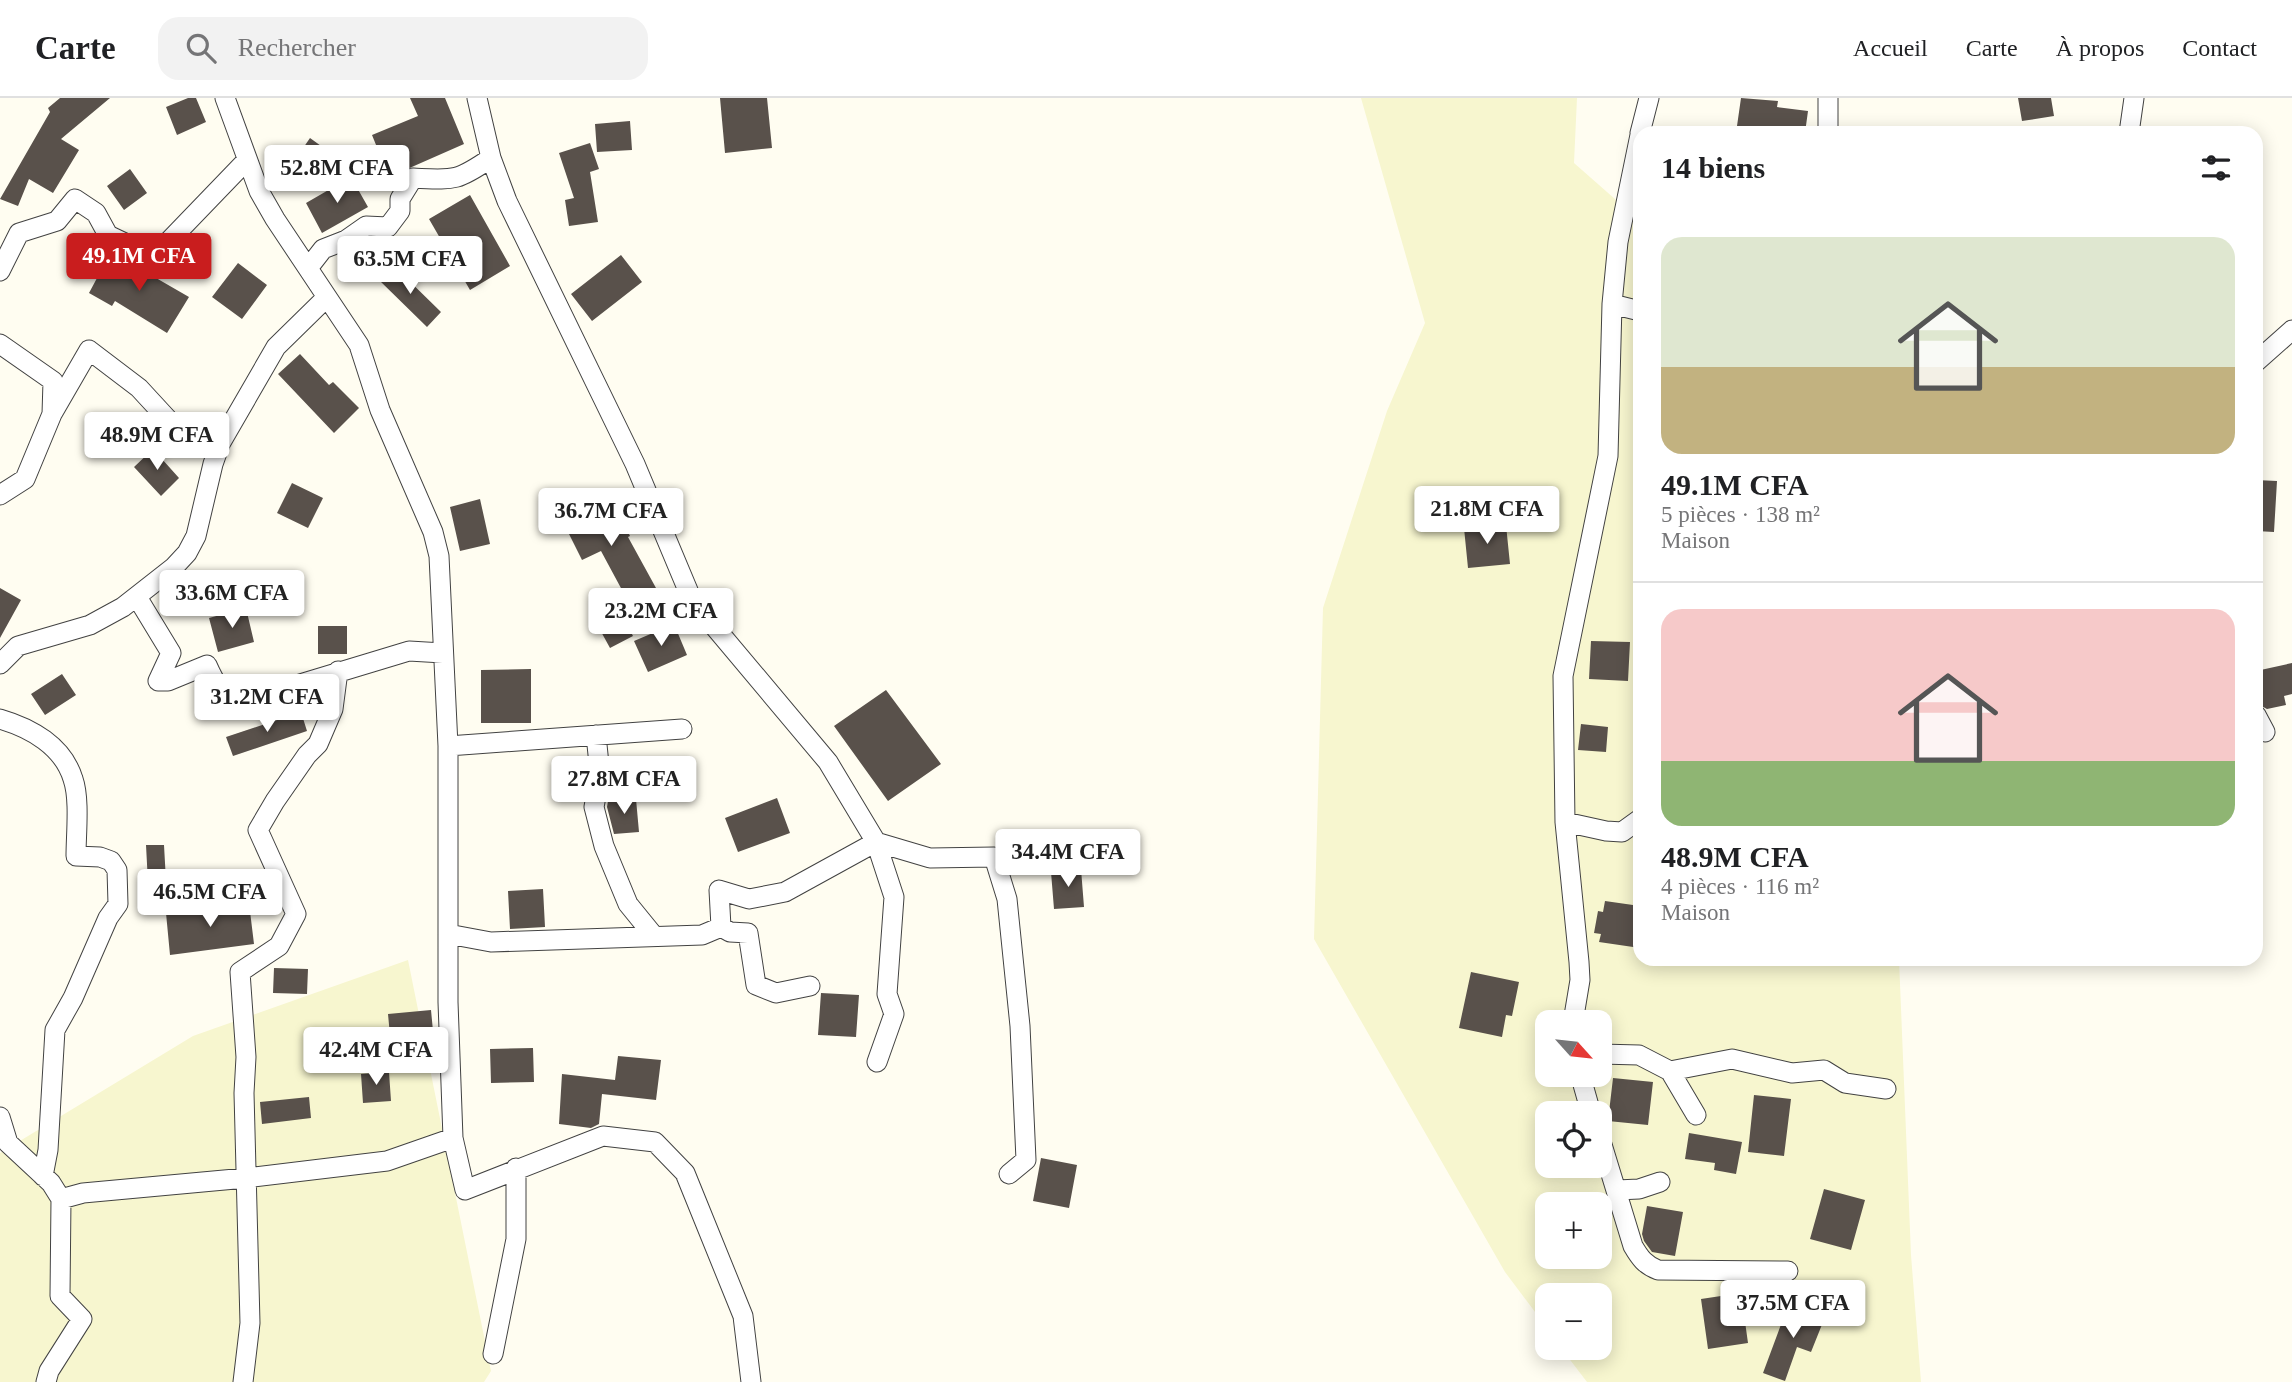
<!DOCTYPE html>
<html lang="fr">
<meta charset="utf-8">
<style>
:root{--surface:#fff;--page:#f2f2f2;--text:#202124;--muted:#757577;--line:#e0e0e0;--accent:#c91d1e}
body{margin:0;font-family:Georgia,serif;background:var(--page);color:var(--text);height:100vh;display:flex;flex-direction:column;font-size:26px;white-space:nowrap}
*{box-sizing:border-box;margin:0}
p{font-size:23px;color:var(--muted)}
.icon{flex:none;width:38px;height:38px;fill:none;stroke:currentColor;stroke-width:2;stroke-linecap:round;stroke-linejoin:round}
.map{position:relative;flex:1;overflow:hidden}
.details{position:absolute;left:1633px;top:28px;width:630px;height:840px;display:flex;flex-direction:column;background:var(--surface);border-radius:21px;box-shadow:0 4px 18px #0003}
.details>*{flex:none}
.needle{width:46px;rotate:117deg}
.buttons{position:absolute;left:1535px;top:912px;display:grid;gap:14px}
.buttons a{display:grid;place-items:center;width:77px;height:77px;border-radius:14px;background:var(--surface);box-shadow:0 4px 18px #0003;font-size:35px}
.price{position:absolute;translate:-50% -60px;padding:0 16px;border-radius:7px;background:#fff;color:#222;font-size:23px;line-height:46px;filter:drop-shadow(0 2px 4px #0008)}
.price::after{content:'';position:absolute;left:50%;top:42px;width:21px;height:16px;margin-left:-10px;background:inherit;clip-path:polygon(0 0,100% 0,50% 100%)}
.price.active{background:var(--accent);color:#fff}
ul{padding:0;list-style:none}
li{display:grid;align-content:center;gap:14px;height:371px;padding:0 28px}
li+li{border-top:2px solid var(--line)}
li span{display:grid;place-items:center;height:217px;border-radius:21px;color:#555}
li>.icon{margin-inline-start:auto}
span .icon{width:126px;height:126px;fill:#fffc;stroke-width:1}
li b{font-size:30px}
h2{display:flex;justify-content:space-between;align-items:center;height:84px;padding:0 28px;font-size:30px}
header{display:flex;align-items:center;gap:42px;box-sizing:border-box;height:98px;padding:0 35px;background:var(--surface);border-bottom:2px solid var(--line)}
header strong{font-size:33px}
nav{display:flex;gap:38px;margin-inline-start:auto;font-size:24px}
.search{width:490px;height:63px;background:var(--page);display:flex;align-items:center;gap:18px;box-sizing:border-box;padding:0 24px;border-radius:21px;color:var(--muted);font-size:26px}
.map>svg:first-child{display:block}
</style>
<header>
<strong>Carte</strong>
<div class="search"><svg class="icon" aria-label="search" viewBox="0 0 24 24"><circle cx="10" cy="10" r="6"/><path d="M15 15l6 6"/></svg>Rechercher</div>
<nav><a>Accueil</a><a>Carte</a><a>À propos</a><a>Contact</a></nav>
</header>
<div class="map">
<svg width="2292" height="1284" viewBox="0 0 2292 1284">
<rect width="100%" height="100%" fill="#fffdf1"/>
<path fill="#f7f6cf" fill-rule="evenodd" d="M1361 0H1577L1574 65 1640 123V861H1899L1911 1157 1921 1284H1587L1561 1250H1600V1197H1547V1230L1505 1174 1314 841 1323 510 1387 313 1425 225ZM1547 924H1600V976H1547ZM1547 1015H1600V1068H1547ZM1547 1106H1600V1158H1547Z
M408 862 491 1273 484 1284H0V1055L193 938Z"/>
<path fill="#59514b" d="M60 0H110L61 41 79 52 53 95 29 81 18 108 0 101 50 14 48 10Z
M188 0H196L206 24 177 37 166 9Z
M410 0H445L464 46 389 79 372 37 418 18Z
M720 0H767L772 50 725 55Z
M1741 0 1778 3 1777 9 1808 13 1805 35H1736Z
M2018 0H2051L2054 18 2022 23Z
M630 23 632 52 597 54 595 26Z
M310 40 328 53 316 72 297 59Z
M590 45 599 71 590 74 598 124 569 128 565 102 574 100 559 55Z
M130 71 147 95 124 112 107 88Z
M351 79 368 109 322 135 306 105Z
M470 97 510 168 470 192 429 121Z
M111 154 189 199 167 235 115 203 112 208 89 195Z
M621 157 642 184 592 223 571 196Z
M238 165 267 187 242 221 212 199Z
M394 168 441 214 427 229 380 183Z
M300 256 329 287 333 284 359 310 334 335 278 276Z
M153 351 179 380 161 398 134 369Z
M2256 382 2277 383 2274 434 2256 433Z
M292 385 323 400 308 430 277 415Z
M480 401 490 446 460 453 450 409Z
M612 401 630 438 628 439 656 490 629 505 601 453 582 462 564 426Z
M1506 427 1510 466 1468 470 1464 430Z
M0 490 21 502 0 540Z
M616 506 633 538 610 550 593 519Z
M246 510 254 544 218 554 209 520Z
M674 526 687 557 648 574 634 543Z
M318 528H347V556H318Z
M1591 543 1630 544 1628 583 1589 581Z
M2292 565V596L2284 598 2286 607 2267 611 2256 605V573Z
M531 571V625H481V572Z
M62 576 76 597 45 617 31 596Z
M886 592 941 666 888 703 834 628Z
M301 614 307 633 233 658 226 639Z
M1581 626 1608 629 1606 654 1578 652Z
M777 700 790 735 738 754 725 720Z
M636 701 639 734 614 736 607 709 608 703Z
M146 747H164L166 783 148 785Z
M1081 771 1084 809 1054 811 1051 774Z
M543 791 545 829 510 831 508 793Z
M1605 803 1640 808V850L1599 844 1601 836 1594 835 1598 813 1603 814Z
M249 805 254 846 170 857 166 815Z
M274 870 308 871 307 896 273 895Z
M1471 874 1519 884 1512 918 1506 917 1502 939 1459 930Z
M821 895 859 897 856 939 818 937Z
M431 912 435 954 392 959 388 916Z
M533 950 534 984 491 985 490 951Z
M618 958 661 962 656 1002 602 996 599 1026 591 1030 559 1026 562 976 615 982Z
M389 974 391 1003 363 1005 361 976Z
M1613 980 1653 984 1648 1027 1608 1023Z
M1754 997 1791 1001 1784 1058 1748 1054Z
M309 999 311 1020 262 1026 260 1004Z
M1689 1035 1742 1044 1736 1076 1714 1072 1715 1065 1685 1061Z
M1041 1060 1077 1067 1069 1110 1033 1103Z
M1824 1091 1865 1102 1851 1152 1810 1141Z
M1647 1108 1683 1114 1675 1158 1652 1154 1644 1143 1642 1136Z
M1741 1195 1748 1245 1708 1251 1701 1201Z
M1789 1205 1825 1219 1811 1254 1797 1249 1785 1283 1763 1275Z"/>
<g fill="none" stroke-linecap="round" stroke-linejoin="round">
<defs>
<path id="minor" d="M225 0 259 93 275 121 359 247 380 312 433 434 439 458 448 648V904L453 1040 465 1092 603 1038 655 1044 685 1075 743 1218 751 1284
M477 0 491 60 507 103 635 366 692 502 828 664 876 744 930 760 994 759 1007 801 1020 928 1026 1062 1009 1076
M1640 35 1649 0
M1828 35V0
M2129 35 2134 0
M309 169 323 151 346 142 366 128 388 129 400 113V101L413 80C454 82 456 84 491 60
M0 173 19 135 57 123 75 101 96 115 108 137 146 155 168 144 247 62
M1612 206 1640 213
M0 246 53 283 52 316 25 381 0 397
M2256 264 2292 232
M52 316 89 252 139 290 174 328 220 346
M137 499 171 555 158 583H168L207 567C233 626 245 594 290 589L409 553 443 555
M0 566 18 548 90 527 123 509 174 469 187 455 196 438 213 366 220 346 276 249 327 199
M2256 617 2265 634
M0 621C31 630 63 648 73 681 80 701 76 736 76 758L100 759 111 763 117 772 118 806 108 820 73 900 55 932 48 1052 43 1078
M596 637 600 676 594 709 604 748 628 806 654 838
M448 648 682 631
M1565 724 1606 733 1622 734 1640 721
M721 829 730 834 748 835 756 887 776 895 810 888
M448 836 491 844 702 837 721 829 719 792 749 801 785 794 876 744 894 799 887 896 894 916 877 964
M1573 924 1580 882 1579 864 1565 724 1563 578 1608 358 1612 206 1618 144 1640 37
M1600 956 1639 957 1670 973 1696 1017
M1670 973 1732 961 1792 975 1824 972 1845 985 1886 991
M1580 976 1591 1015
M0 1019 8 1045 51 1085 61 1101
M1600 1040 1633 1148C1640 1160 1645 1167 1658 1172L1788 1173
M1617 1092 1639 1091 1660 1084
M493 1256 516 1141V1070
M46 1284 49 1273 82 1221 60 1198 61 1101 83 1095 246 1080 387 1063 453 1040
M243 1284 250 1225 244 995 246 959 240 874 279 848 296 816 258 732 275 703 307 657 318 646 333 611 338 573"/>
</defs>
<use href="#minor" stroke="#424242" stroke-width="21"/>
<use href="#minor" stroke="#fff" stroke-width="19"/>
</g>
</svg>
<div class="buttons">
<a><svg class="needle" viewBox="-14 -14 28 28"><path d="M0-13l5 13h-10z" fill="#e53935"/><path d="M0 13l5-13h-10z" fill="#757577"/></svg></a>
<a><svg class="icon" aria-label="locate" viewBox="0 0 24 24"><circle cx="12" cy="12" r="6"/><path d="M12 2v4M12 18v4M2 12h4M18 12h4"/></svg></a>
<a>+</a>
<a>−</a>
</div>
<b class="price" style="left:337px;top:107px">52.8M CFA</b>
<b class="price active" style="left:139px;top:195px">49.1M CFA</b>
<b class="price" style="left:410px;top:198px">63.5M CFA</b>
<b class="price" style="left:157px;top:374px">48.9M CFA</b>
<b class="price" style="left:1487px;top:448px">21.8M CFA</b>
<b class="price" style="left:611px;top:450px">36.7M CFA</b>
<b class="price" style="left:232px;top:532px">33.6M CFA</b>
<b class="price" style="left:661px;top:550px">23.2M CFA</b>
<b class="price" style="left:267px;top:636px">31.2M CFA</b>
<b class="price" style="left:624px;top:718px">27.8M CFA</b>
<b class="price" style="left:1068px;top:791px">34.4M CFA</b>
<b class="price" style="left:210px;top:831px">46.5M CFA</b>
<b class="price" style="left:376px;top:989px">42.4M CFA</b>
<b class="price" style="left:1793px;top:1242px">37.5M CFA</b>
<section class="details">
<h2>14 biens<svg class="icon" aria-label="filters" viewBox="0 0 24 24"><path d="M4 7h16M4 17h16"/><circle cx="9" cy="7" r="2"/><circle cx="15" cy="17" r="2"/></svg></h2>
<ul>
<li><span style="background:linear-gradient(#dfe7d0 60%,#c2b280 0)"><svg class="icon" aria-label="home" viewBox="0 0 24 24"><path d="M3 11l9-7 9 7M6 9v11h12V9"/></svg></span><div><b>49.1M CFA</b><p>5 pièces · 138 m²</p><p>Maison</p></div></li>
<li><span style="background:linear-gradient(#f6c9c9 70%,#8fb573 0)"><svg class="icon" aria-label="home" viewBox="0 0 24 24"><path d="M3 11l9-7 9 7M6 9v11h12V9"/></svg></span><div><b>48.9M CFA</b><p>4 pièces · 116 m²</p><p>Maison</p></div></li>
</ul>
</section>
</div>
